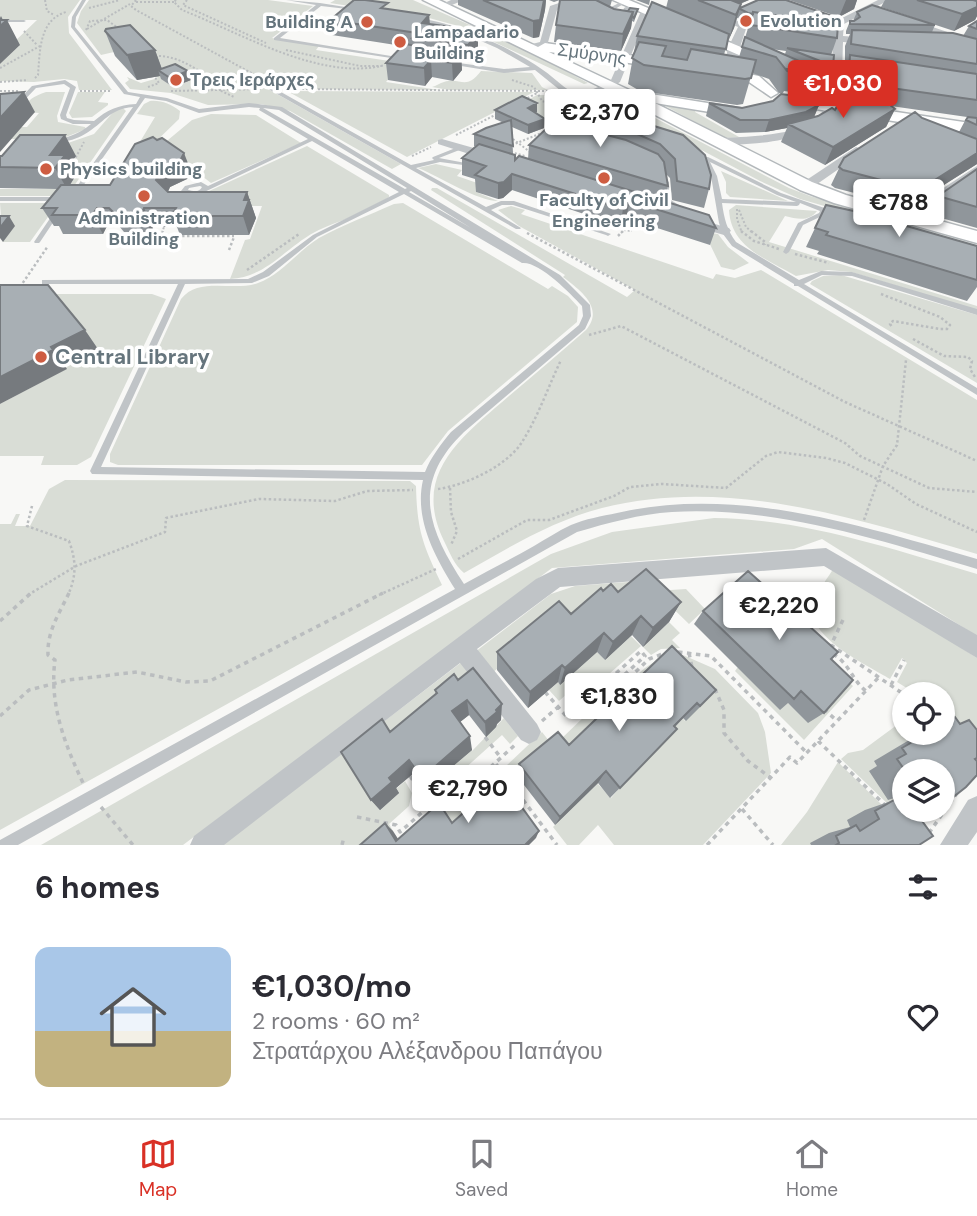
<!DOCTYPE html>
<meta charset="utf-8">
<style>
:root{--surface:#fff;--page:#f7f7f7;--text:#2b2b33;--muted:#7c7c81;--line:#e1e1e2;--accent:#d93025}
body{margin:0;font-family:"DM Sans",sans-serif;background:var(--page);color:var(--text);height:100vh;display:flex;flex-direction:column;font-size:26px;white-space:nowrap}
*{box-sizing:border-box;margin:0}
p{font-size:23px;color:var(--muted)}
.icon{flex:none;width:38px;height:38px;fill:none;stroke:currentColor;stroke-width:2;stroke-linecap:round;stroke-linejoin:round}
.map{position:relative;height:845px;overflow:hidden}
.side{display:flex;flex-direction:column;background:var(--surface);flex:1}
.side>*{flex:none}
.buttons{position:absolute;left:892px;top:682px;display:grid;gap:14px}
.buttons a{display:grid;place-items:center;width:63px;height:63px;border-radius:50%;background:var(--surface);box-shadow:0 2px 5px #0004;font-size:35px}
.price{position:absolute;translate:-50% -60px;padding:0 16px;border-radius:7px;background:#fff;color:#222;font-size:23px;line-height:46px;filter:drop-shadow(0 2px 4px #0008)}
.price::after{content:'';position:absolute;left:50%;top:42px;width:21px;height:16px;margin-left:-10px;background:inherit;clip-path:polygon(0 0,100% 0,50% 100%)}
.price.active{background:var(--accent);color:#fff}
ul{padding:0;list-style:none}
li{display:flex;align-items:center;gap:21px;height:175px;padding:0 35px}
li+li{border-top:2px solid var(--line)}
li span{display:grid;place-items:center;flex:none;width:196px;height:140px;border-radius:14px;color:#555}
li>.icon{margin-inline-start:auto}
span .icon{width:84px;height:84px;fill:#fffc;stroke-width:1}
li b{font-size:30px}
h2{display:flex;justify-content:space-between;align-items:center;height:84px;padding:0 35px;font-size:30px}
.tabs{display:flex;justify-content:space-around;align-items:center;height:98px;border-top:2px solid var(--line);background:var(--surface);font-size:19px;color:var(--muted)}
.tabs a{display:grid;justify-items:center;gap:4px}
.tabs .active{color:var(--accent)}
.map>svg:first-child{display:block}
</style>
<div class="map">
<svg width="977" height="845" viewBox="0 0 977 845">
<rect width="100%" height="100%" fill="#f8f8f6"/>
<path fill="#d9ddd6" d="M0 0H80L68 17 69 33 112 90H79L77 81 64 79 34 82 0 81V64L19 46 11 45 37 20H0Z
M89 0H268L313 6 272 38 319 46 316 50 403 63 386 82 439 90 268 89 401 164 392 169 290 111 261 104 208 105 171 93 130 89 125 83 129 80 127 77 141 83 158 78 114 52 101 55 77 23 81 11Z
M335 0H413L527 50 588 83 584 84 462 27 429 18 330 3Z
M481 71 532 73 542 87 548 90H449L432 87C436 86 440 83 444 82 461 77 466 91 481 71Z
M287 91 534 92 407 157Z
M46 92H65L57 116 58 122 85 127 86 129 61 139H0V127H27L39 113 23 112C26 100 34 96 46 92Z
M78 92H105L98 102 108 103V105L92 117 72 118 69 113Z
M537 95H557L586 112 544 128 533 121 500 115Z
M613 96 789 188 810 196 977 245V250L800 199 760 181 605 99Z
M150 101C161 100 171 104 180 111L179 119 145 152 135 150 155 117 137 114 144 104Z
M658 102 697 107 695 112 739 137 725 138Z
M123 108 126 111 67 196H0V189H67L62 175 75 157 68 143 94 134 115 110Z
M211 114 256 115 301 143 211 183 162 145 192 120Z
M307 146 389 195V197C369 214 338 220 315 232 285 248 267 277 230 279L245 240 250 239 262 206H240L196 197Z
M436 164 462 170 457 176 483 185 476 192 498 201C477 201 441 177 418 168Z
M721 171 788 201 730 197 726 193V182Z
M432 188H437L627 297 635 290 519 226 498 210 511 206 525 210 521 214 713 279 716 274 735 278 761 270 977 400V554C857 519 728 476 602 508 552 521 508 548 464 573 454 565 450 553 444 541 411 473 462 437 509 396 535 374 561 352 586 330 605 308 580 290 563 277L565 275 431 190Z
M0 203H58L30 242H3Z
M403 203 548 289 552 286 568 296 578 307 577 322 448 431 422 465H118L110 462V454L181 299C199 276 233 292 258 283 281 275 298 251 319 238 343 225 369 215 394 204Z
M736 205 817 211C809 222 797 219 785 216L769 242 977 306V310L851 272 828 270 796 276C767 259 731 248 729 210Z
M704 232 718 234 728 247 749 263 734 270 721 267Z
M841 275 977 315V383L810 284 812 281 823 276Z
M38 294H152L166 299 91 457 77 465H41L44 456H0V404L66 369 65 366 97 348Z
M65 480 410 481 416 486C417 531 423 545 442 585L0 830V524H11L16 514H20L15 526H30L49 489Z
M714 518C804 519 891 549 977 574V636L822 539 794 549 552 568 183 845H41L551 554 612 532Z
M835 566 977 658V737L974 739 943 712V695H918L897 682 907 663 902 658 890 679C867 665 804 636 813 604 817 591 828 578 835 566Z
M628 582 636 590 509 658 479 685 396 789 405 781 412 793 409 806 389 824 393 831 377 845H222L551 594 575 586Z
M686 589 705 609 689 624 655 591Z
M669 622 680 633 672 640 680 648 661 649 651 655 643 647Z
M789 628 853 686 804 740 735 671 738 667 787 702 809 722Z
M631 636 641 646 577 702 568 693 559 701 549 690 558 682 560 685 593 648 605 660Z
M683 655 715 669 758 713 765 732 771 773 703 845H614L598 825 579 845H567L553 827 597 783 611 798 681 716 685 721 700 706 631 692 625 686C645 668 654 656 683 655Z
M613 689 623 699 571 750 561 739Z
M504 718 518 736 510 744 502 735 432 798 426 789 463 757 458 732 472 751Z
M905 719V733H943L973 764 943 806V772H905V797L890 806 841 759 848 753 863 750Z
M542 732 553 746 517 782 505 767Z
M838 762 919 841 917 845H781L807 812Z
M492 778 504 795 455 831 410 829 446 796 457 810Z"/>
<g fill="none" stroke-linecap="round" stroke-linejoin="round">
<defs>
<path id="secondary" d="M423 0H439L538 47 545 43 670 61 672 64 665 68 549 52 644 97 651 94 745 109 748 112 740 117 655 103 812 182 846 195 977 231V243L834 203 800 190 603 88Z
M613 0H629L881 106 883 110 977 124V134L783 104 780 101 783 98 788 96 858 107Z
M718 68 759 76 778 93 771 97 749 82 713 75 711 72Z"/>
</defs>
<use href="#secondary" stroke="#b3b8bb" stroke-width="3"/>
<path stroke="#babdbf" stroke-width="2" stroke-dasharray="2 2" stroke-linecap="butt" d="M45 0 47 11 54 15
M136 0 131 6 136 10 266 81
M176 0 174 2 182 10C241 33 321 82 385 65
M187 0 183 5 266 43
M136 2H174
M89 8 120 0
M87 29 130 4
M86 30 90 21 107 20 118 28
M24 31 37 45
M286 50 360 66H382
M155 56C180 55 200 72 220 84L219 90 234 97
M0 68 40 46
M35 78 38 75C40 51 39 20 66 12
M512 80 534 87 542 101 568 110
M0 82 28 80
M148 87 159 83 154 76
M290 89 550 91
M0 91H18
M80 91H112
M171 91 263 89
M524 100 537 93
M456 135 497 114
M513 139 530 152
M512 145 544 132
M511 152 525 156
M412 156 431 147
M188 167 199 176
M82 168H70L84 142
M108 171H122
M737 209V219L742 233
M739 210 746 227 753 233
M162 233 165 224
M621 233 624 230 632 231"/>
<path stroke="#babdbf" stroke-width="2.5" stroke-dasharray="2.5 2.5" stroke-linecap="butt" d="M741 231 754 241 779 249
M751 231 765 242V245
M527 233 845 402 977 461
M162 236H234
M618 236 623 231
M150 242H159L163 231
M229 250 234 237
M795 254 829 263
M247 270 299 234
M20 287 48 246
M881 294 940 317 950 325 947 329H940L893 321 890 324 892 327
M589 335 621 326 845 443 860 456 929 488 977 492
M913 339 944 356 968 357 972 361 970 369 975 377
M450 488 451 512 457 531 451 545
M438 489C465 485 503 468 520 445 537 420 548 387 561 360
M32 506 27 526 69 541C76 560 77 575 68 595
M864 520 883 466 897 445 906 360
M458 559 527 520H549L614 496 630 487 662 484 726 488 766 456 778 452 826 458 845 463 887 484 916 504 977 532
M28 595 76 566 165 532 166 518 259 499 335 501 367 491 413 490
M379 595 436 569"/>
<path stroke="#babdbf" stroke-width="3.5" stroke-dasharray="4.5 4.5" stroke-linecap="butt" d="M69 593C59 614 47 631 48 655L55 660C49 705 65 745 84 785
M843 620 831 645 905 695
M0 621 31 593
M678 652 711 656 807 753
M689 653 692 667
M833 654C849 663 852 680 866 691
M891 685 904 660
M715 689 724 710V733L748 761 771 778
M545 692 567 717 641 651 645 656 622 677 626 681 649 659 668 652
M824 709 837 721
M0 716 29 690 68 680 137 672 186 682 210 681 383 593
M542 721 558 707
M485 737 501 758
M818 741 886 806
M496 764 557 845
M410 776 430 805
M101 807 133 845
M742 809 773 845
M357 817 396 825 400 832 454 784 462 793 516 744
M929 833 957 793
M342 845 344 837
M707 845 790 757 797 763 879 677"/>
<path fill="#c0c4c7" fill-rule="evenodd" d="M82 0H86L76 17 75 27 128 92 167 98 199 109 249 103 282 107 560 275 590 305 591 316 585 329 464 432C410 484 428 529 464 584 487 571 511 559 534 546 546 539 558 531 571 525 585 519 602 516 617 513 737 485 862 526 977 559V569C879 540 776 506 672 512 640 514 608 523 577 532L18 845H0V840L455 589C435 557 414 519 423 480L92 474 90 471 178 284H42V280L248 279 263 272 313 235 399 192 312 141 198 195 182 192 181 191 185 186 201 182 208 186 308 139 259 110 260 108 249 107 199 113 166 101 145 98 78 193H74L73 192 133 107C109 109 104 123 85 134 77 139 68 141 58 143L56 142V140C70 137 80 133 91 124H73L61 119 60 115 70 88 64 84 36 88 14 111 0 112V108H11L32 86 65 80 76 87 66 115 67 118 74 120 94 121C107 110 118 105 136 104L140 97 124 94 71 27 72 17ZM263 108 279 110 407 188 405 189ZM200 186 202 187C199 193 193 191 188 190L189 188ZM411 191 471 228 409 192ZM404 194 522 263C539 261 570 293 582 306L583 316 579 325 451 432C441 444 431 457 425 472L101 467 185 284 252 283 269 276 317 237Z
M286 0 320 3 358 9 356 10 321 6 280 38 391 56 403 55 405 56 391 58 274 40V38L316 5Z
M623 1 625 3 615 9 614 13 622 14 624 8 626 7 641 9 639 10 628 9 626 15 624 16 610 15 611 7Z
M417 18C454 22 512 48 543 70 556 79 563 88 578 95L606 84H610V86L582 98 611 113 606 114 577 99 572 100 571 99 573 97 561 91 535 70 504 73 449 64V62H451L504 69 530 67 497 48 458 31 417 20Z
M0 20H24L26 21 24 22H0Z
M272 87 411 165 434 160 432 158 433 157 458 147H462V149L439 158 471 164V166L440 162 416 168 486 207 501 201H514L611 234 608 236 606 235 513 205H502L491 210 521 228 520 229H516L270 90 269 89Z
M698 154H702L705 157H708L781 193 836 212V214L826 212 824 215 803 225 789 252 786 254 783 252 798 223 819 213 820 211 800 203 799 205 797 206 722 203C724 218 727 230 736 242L799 280 821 271 852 272 977 309V315L852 276 822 275 804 284 977 388V395L798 286H794V284L732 246 723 234 719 223 711 176 706 165 697 155ZM710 162 777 195 796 202 722 199 717 176Z
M666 180 669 182V199L679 205V207H675L663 200V182Z
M0 197H59L62 199 59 201H0Z
M57 210 60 212 40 242 39 243H35L34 242 55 211Z"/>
<path fill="#c0c4c7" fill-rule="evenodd" d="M451 0H464L442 9 438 6Z
M568 0H581L557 10 547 46 528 49V45L540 42 550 6Z
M675 0H687L745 24 774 30 769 33 746 29 731 74 722 76 728 48 738 27Z
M878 0H889L844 24 843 36 870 38 875 41 870 44 843 42C842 64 844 97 831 116 815 140 744 148 718 143L716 141 722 138C748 136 806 137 822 112 833 94 832 62 833 41L809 37 814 34 834 36 836 21Z
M642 9 649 11 620 82 612 87H604V83L611 80Z
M912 20 977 42V48L909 25 907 23Z
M442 139 495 154 497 157 491 161 438 144V140Z
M856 147 866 150 810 189H802V183Z
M977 166V176L912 221H902V215Z
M694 218 729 228 731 231 724 235 689 225V219Z
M826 548 977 635V658L824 566 560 587 477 649 537 724 541 732 537 740 529 744 521 740 460 663 224 845H190L194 836 536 579 558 568Z
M977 796V832L968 845H940L968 800Z"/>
<use href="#secondary" fill="#fff" fill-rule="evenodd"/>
</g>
<path fill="#90969b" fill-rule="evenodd" d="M458 0H546L545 10 539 37 533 38 458 5Z
M549 0H612L610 7 614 9 637 13 634 22 632 21 631 28 621 51 554 42 556 25 560 0 554 2Z
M636 0H650L649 5Z
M668 0H749L740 4H741L740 8 835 24 837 38 831 55 833 66 830 74 833 76 825 97 784 91 783 93H779L769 79 752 73 743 104 737 105 640 91 628 84 637 36 666 8ZM737 18 750 22 739 57 724 55 728 39H729L734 28ZM771 49 786 51 785 54Z
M789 0H857L854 9 839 17Z
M885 0H977V16L975 20 954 31 881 7Z
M388 9 429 15 430 24 478 34V50L468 61 461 60 462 70 453 81 432 77 425 86 388 80 386 63 402 46 332 35 330 20Z
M857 12 935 25 932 32 963 36 969 26 977 21V164L909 207 835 188 831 185 844 158 922 118 959 132 967 117 891 106 895 109 886 127 825 165 781 142 787 128 765 132 736 133 706 116 709 103 742 108 819 105 814 117 835 110 879 103 842 87 843 71 848 60H845V46L850 34H846V31L850 21H853Z
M105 31 155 50 162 69 191 80 173 87 161 79 160 76 137 80 115 56Z
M537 103V112L535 113 545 119 544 128 528 134 512 127 513 154 515 160 528 159 529 145 582 128 587 129 588 121 683 135 709 189 704 208 672 200 670 178 665 173 668 186 664 201 716 228 710 245 626 218 620 226 512 190 503 198 498 199 476 192 475 179 462 175V158L475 146H474V134L504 123 495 119V110Z
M0 156H76L70 164 76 175 70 185H110L191 171 187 179 170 187 168 192H247L256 218 249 235H180L177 227H153L151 232H124L119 226H107L103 234H63L59 226H54L42 208 57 189 0 188Z
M977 169V228L927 214 938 196Z
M857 203 896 223 977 246V287L967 301 817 254 819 251 806 247 826 205 853 211Z
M603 591 681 602 669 622 643 647 632 635 605 660 597 652 560 685 558 682 528 708 497 670V652L571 614Z
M703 611 831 659 824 713 808 723 788 703 780 710 694 624Z
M672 646 701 706 686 721 683 718 675 727 664 743 610 798 598 783 555 825 517 776 519 764 569 745Z
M458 680 501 720 497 724 496 727 486 737 469 715 460 722 472 750 426 789 415 772 396 788 399 793 380 810 371 800 390 732 436 695 435 690Z
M955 717 960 724 969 720 943 772H905V803L900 796 888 800 869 771 877 766 874 761 921 733H943V723Z
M894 800 898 807 905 805V810L919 845H811L810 843 829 833 850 827 847 820 865 810Z"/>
<path fill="#767a7e" d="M544 0H546L545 10 539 37 533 38V21Z
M724 0H749L724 10Z
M846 0H857L854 9 839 17Z
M741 4 734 28 729 39 736 15Z
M977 7V16L975 20 954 31 962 14Z
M633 12 631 28 621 51 623 34Z
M429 15 430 31 422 23Z
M1 16 4 22 7 20 20 45 0 64V18Z
M474 30V39L478 34V50L468 61V45L471 33Z
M155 50 164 75 158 70 160 76 137 80 127 55Z
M461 52 462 70 453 81 452 63Z
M431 60 432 77 425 86 424 68Z
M188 71 191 80 173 87 170 78Z
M24 92 35 112 0 152V118Z
M537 103V112L528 117V108Z
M819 105 814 117 788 124 787 128 765 132 769 120Z
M895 109 886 127 825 165 833 147Z
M583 112 581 130 574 139 576 121Z
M545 119 544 128 528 134V125Z
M65 135 76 156 70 164 76 175 67 189 55 168 50 155Z
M184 153 191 171 187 179 170 187 164 199 156 180 162 168Z
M977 153V164L909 207 919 190Z
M512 174V190L503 198 498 199V183Z
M247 192 256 218 249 235 243 216 244 200Z
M630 201 626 218 620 226 623 209Z
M97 208 107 226 103 234 92 215Z
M144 208 153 227 151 232 142 213Z
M9 216 15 226 3 242 0 238V228Z
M85 330 98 349 65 366 67 369 0 404V377L51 347Z
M681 602 669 622 643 647 653 628Z
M641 616 632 635 605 660 613 642Z
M604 633 597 652 560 685 565 668Z
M562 665 558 682 528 708 530 692Z
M467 700 469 715 455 726 452 711Z
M502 704 501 720 497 724 496 727 486 737 485 722 496 710Z
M470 736 472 750 426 789 422 778Z
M409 760 415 772 396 788 399 793 380 810 371 800 389 778Z
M606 771 598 783 555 825 560 817Z
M385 823 393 831 402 845 396 841Z
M539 831 536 838 529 845H525Z"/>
<path fill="#a8afb4" stroke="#767a7e" stroke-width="2" d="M354 0H365L388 3 381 8 429 15 422 23 474 30 471 33 478 34 468 45 412 38 417 33 330 20Z
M483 0H544L540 20 533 21Z
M560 0H596L614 9 633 12 623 34 556 25Z
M698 0H731L741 4 736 15Z
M758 0H786L835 17V24L753 12V14L748 13 740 9V8Z
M917 0H973L977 1V7L962 14Z
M652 2 729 34 726 49 637 36Z
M872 5 935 25 850 24V21H854L860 17 857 12Z
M630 8 638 9 634 18 632 17 633 12 628 11Z
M753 12 838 24 837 38 758 26 749 25Z
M0 20H7L0 26Z
M977 21V29L969 26Z
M130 25 155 50 127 55 105 31 106 29Z
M852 30 953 33 977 39V64L851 44Z
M745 37 833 76 787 69 790 72 787 71 776 57 742 47Z
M639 42 666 46 662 56 687 60 691 49 756 60 751 78 745 79 644 65 632 58Z
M404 44 461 52 452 63 431 60 424 68 386 63Z
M787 48 834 55 833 66Z
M850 55 977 74V100L891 88 849 70Z
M175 64 188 71 170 78 158 70Z
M24 92 0 118V94Z
M781 94 810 98 819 105 806 112 769 120H740L709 103 742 108 773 101Z
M522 96 537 103 528 108 545 119 528 125 495 110Z
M842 97 889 104 895 109 833 147 788 124 818 116 832 108 835 110Z
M568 108 583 112 576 121 579 128 626 140 658 154 664 162 668 186 529 145Z
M599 109 683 135 705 155 711 175 709 189 677 181 675 159 660 144 635 133 588 121Z
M915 112 922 118 977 139V153L919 190 843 170 839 167 844 158Z
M968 117 977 118V125L966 120Z
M511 120 513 146 474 134 486 128Z
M20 135H65L50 155H65L55 168 0 167V156H2Z
M153 137 157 140 162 138 184 153 180 161 162 168 156 180 168 192H247L244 200H249L243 216H172L176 208H144L142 213H114L109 208H97L92 215H52L57 208H42L61 185H110L135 144Z
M479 144 515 155V160L519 156 709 215 716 228 630 201 623 209 512 174 504 182 498 183 475 175 486 166 462 158Z
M977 169V207L938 196Z
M857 203 899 215 896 223 977 246V280L826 235 828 232 815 228 826 205 854 211Z
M0 216H9L0 228Z
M0 285H48L85 330 51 347 53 350 0 377Z
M646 569 681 602 653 628 641 616 613 642 604 633 565 668 562 665 530 692 497 652 559 601 571 614 601 588 603 591 611 584 618 592Z
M748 571 838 652 831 659 853 680 824 713 801 691 794 699 703 611Z
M672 646 716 690 700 706 697 703 674 726 677 729 620 788 606 771 560 817 519 764 558 732 569 745Z
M473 668 502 704 496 710 497 712 485 722 467 700 452 711 470 736 422 778 409 760 389 778 392 782 371 800 341 752 382 719 390 732 437 693 435 690 454 674 458 680Z
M955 717 960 724 969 720 977 730V758L975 759 977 761V775L966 787 952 798 943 800V772H906L897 759 906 754 902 748 928 733H943V724Z
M505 784 539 831 525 845H360L385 823 396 841 439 803 452 823 491 788 495 793Z
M894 800 900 809 905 806V810H914L933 836 919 845H836L839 843 836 836 856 825 860 831 879 819 875 811Z"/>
<g fill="#ce5c41" stroke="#fff" stroke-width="2.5">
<circle cx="746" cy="21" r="7"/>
<circle cx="367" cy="22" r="7"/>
<circle cx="400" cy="42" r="7"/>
<circle cx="176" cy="80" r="7"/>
<circle cx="46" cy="169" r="7"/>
<circle cx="604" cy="178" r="7"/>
<circle cx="144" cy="196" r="7"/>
<circle cx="41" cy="357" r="7"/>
</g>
<g text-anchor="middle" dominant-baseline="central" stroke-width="7" stroke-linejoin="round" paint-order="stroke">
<g font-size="18" font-weight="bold" fill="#66757d" stroke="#fff" text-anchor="start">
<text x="760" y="21">Evolution</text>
<text x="353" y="22" text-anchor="end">Building A</text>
<text x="414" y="32">Lampadario<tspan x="414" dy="21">Building</tspan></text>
<text x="190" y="80">Τρεις Ιεράρχες</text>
<text x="60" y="169">Physics building</text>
<text x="604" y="200" text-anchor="middle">Faculty of Civil<tspan x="604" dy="21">Engineering</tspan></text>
<text x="144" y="218" text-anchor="middle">Administration<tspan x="144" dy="21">Building</tspan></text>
</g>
<g font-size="18" fill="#66757d" stroke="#fff">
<text transform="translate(592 54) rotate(8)">Σμύρνης</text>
</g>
<g font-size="21" font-weight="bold" fill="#66757d" stroke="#fff" text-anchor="start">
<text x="55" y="357">Central Library</text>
</g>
</g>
</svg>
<div class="buttons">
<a><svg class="icon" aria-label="locate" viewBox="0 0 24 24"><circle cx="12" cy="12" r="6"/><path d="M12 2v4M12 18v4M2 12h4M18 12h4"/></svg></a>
<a><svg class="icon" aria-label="layers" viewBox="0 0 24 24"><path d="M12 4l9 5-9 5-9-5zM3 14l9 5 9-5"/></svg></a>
</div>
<b class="price active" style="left:843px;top:120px">€1,030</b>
<b class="price" style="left:600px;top:149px">€2,370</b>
<b class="price" style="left:899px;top:239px">€788</b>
<b class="price" style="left:779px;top:642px">€2,220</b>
<b class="price" style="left:619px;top:733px">€1,830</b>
<b class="price" style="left:468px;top:825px">€2,790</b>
</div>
<section class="side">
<h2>6 homes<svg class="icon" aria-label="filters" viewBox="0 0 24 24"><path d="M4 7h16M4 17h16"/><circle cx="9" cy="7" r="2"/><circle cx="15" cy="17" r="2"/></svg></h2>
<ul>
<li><span style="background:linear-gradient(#a9c7e8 60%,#c2b280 0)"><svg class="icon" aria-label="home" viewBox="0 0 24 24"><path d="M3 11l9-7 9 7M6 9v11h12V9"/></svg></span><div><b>€1,030/mo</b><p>2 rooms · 60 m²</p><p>Στρατάρχου Αλέξανδρου Παπάγου</p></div><svg class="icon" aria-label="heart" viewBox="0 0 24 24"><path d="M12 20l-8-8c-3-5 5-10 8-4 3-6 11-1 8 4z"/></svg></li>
</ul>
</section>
<nav class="tabs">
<a class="active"><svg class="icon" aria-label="map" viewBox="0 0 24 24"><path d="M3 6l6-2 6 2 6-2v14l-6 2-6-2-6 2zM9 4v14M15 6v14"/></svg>Map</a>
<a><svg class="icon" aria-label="saved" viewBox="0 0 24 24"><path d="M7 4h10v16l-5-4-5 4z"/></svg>Saved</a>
<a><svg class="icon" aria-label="home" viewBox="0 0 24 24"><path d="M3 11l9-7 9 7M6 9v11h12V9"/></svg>Home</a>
</nav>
